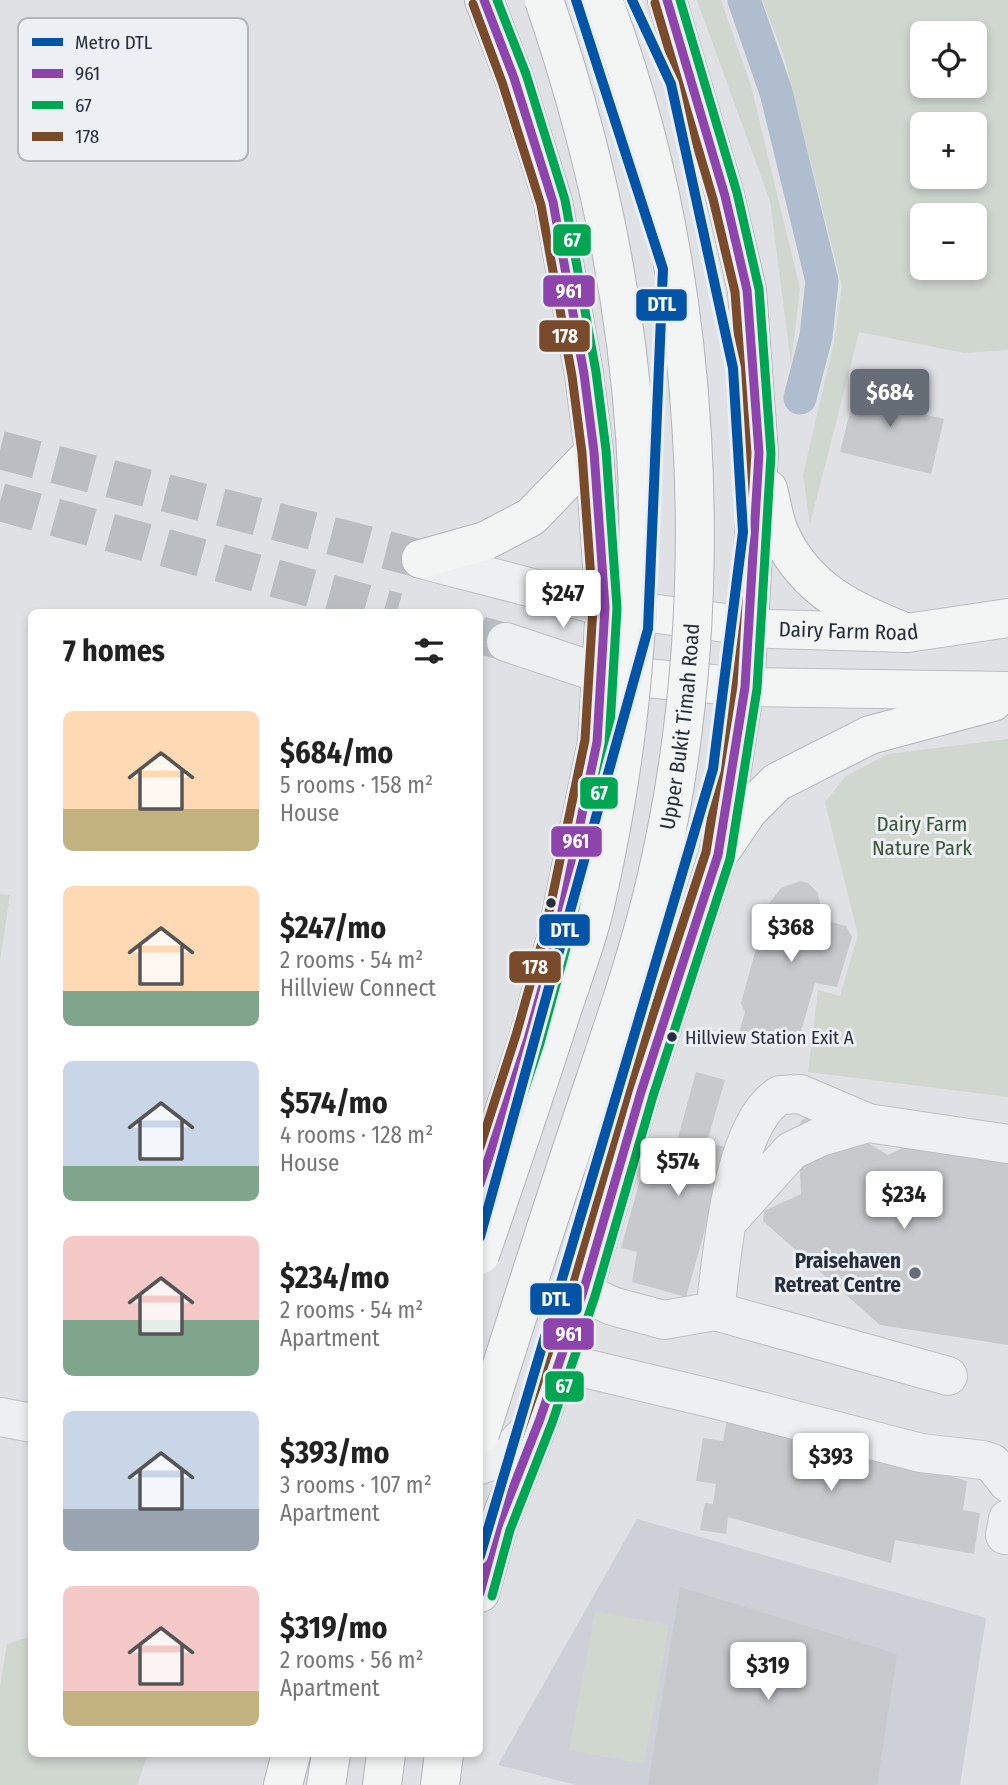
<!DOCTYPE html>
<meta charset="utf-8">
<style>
:root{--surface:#fff;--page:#f2f2f2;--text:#222;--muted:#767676;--accent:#676d76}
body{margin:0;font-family:"Fira Sans Condensed",sans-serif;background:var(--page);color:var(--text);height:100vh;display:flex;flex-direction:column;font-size:26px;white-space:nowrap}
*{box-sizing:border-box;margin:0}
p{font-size:23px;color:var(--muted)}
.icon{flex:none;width:38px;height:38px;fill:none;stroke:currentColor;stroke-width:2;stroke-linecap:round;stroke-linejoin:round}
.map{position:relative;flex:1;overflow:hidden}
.sheet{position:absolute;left:28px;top:609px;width:455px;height:1148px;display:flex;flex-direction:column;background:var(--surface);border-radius:10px;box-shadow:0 4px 10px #0003}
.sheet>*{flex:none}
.tools{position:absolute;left:910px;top:21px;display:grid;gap:14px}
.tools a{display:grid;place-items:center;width:77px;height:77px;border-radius:10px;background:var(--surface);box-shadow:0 4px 10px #0003;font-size:35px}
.price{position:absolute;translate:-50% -60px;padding:0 16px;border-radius:7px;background:#fff;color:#222;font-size:23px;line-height:46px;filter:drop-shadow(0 2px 4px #0008)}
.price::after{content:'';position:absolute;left:50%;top:42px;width:21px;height:16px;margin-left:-10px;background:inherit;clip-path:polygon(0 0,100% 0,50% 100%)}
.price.current{background:var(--accent);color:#fff}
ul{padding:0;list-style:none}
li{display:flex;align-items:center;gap:21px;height:175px;padding:0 35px}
li span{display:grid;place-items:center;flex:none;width:196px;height:140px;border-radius:10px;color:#555}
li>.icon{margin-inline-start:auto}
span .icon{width:84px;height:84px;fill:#fffc;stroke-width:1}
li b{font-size:30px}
h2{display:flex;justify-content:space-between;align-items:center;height:84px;padding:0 35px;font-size:30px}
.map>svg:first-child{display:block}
</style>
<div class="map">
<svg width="1008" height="1785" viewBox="0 0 1008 1785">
<rect width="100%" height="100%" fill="#dfe1e4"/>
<path fill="#cdd0d7" d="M637 1519 986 1618 960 1785H576L498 1765Z"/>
<path fill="#cfd7cf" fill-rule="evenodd" d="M697 0H721L751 86 800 289 791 363 770 201Z
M762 0H1008V350L964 353 859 332 810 524 803 475 834 342 842 286 783 53ZM922 33H975V86H922ZM922 124H975V177H922ZM975 215V268H922V215Z
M1008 739V1097L808 1072 818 990 840 996 858 935 825 802 846 776 888 754Z
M0 894 10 895 0 960Z
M595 1611 669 1625 644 1764 569 1750Z
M31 1636 32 1754H148L137 1785H0V1686L7 1644Z"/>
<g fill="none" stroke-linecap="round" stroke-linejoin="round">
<path stroke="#afbdce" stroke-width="33" d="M744 0 776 92 822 281 816 336 800 398"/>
</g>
<path fill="#c7c9cc" d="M859 376 899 385 894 407 944 419 931 474 840 452Z
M800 881 808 883 818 893 823 920 846 926 852 937 837 987 815 983 801 1031 776 1044 739 1033 745 1012 741 1003 768 905 781 888Z
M696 1072 725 1080 707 1142 728 1148 686 1297 632 1282 637 1252 621 1248 640 1180 655 1184 668 1138 677 1141Z
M809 1115 825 1117 888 1155 911 1144 1008 1159V1345L880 1325 763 1221 764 1211 801 1194 798 1133 801 1121Z
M727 1419 806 1434 967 1481 963 1510 980 1513 974 1554 895 1540 891 1563 728 1517 726 1534 700 1530 705 1503 713 1504 716 1484 696 1481 703 1438 723 1441Z
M680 1587 897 1654 877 1785H648Z"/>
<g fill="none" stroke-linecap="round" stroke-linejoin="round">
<path stroke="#babdc2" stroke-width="38" stroke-dasharray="38 19" stroke-linecap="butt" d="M0 450 421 559
M0 502 397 612
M480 635 506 642"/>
<defs>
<path id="minor" d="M421 559 605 607
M506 642 602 674
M729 1220 791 1151 820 1137 868 1123
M583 1292 612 1306 664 1320 715 1311 948 1376
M715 1311C722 1258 731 1124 780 1095L800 1094 868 1123 1008 1144
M559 1362 718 1400 921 1453 983 1460 992 1463 1008 1483
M0 1417 32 1423
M480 1465 506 1455 540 1419
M1005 1535 1008 1519"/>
<g id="major">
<path id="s1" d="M605 607 771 629 907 633 1008 618"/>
<path d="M602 674 745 687 1008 691"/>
</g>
<path id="highway" d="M768 489C772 504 774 522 781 536 807 591 854 612 907 633
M421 559 485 541 531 517 594 452
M723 848 748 811 777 782 870 735 993 702 1001 692
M480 1184 528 1039 557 935 597 742 605 607 594 452 584 374 553 202 514 78 484 0
M480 1593 498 1526 540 1419 583 1292 641 1092 718 855 745 687 759 453 747 290 725 196 667 0
M283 1785 291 1754
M326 1785 331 1754
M382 1785 386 1754
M440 1785 444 1754"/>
</defs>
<use href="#minor" stroke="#bdbfc2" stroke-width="40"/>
<use href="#major" stroke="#bbbec1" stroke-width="40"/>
<use href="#highway" stroke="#b1b4b8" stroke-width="40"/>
<use href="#minor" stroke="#eeeff0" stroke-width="38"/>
<use href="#major" stroke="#f3f4f4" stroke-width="38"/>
<use href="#highway" stroke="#f3f4f4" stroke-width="38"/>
<defs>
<g id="highway-bridge">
<path d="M480 1255C508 1174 536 1092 562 1010 575 971 590 932 598 892 667 582 647 300 544 0"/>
<path id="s2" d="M480 1434C512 1333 544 1232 578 1131 606 1046 637 963 657 876 721 597 704 268 603 0"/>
</g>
</defs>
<use href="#highway-bridge" stroke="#b1b4b8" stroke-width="40" stroke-linecap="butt"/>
<use href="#highway-bridge" stroke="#f3f4f4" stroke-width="38"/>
<defs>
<path id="bus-1" d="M480 1184 528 1039 557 935 597 742 605 607 594 452 584 374 553 202 514 78 484 0
M480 1593 498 1526 540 1419 583 1292 641 1092 718 855 745 687 759 453 747 290 725 196 667 0"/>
<path id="bus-2" d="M492 1188 540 1043 569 937 609 744 617 608 606 450 596 372 565 200 526 74 497 0
M492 1596 510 1530 552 1423 595 1296 653 1096 730 859 757 689 771 454 759 289 737 193 680 0"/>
<path id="bus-3" d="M473 4 502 82 541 205 572 376 582 453 593 607 585 740 545 932 516 1035 480 1147
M480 1548 571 1288 629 1088 706 852 733 686 747 453 735 292 713 199 655 3"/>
</defs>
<use href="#bus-1" stroke="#eceff3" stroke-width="14"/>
<use href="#bus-2" stroke="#eceff3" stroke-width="14"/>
<use href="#bus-3" stroke="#eceff3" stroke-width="14"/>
<use href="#bus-1" stroke="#8e44ad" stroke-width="9"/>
<use href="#bus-2" stroke="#00a651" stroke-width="9"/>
<use href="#bus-3" stroke="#7a4b2a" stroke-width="9"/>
<defs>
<path id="metro-1" d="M480 1237 648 629 663 269 576 0
M480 1556 713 769 743 532 733 368 671 84 632 0"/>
</defs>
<use href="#metro-1" stroke="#eceff3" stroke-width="16"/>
<use href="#metro-1" stroke="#0354a6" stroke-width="10"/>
</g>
<g fill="#272e3b" stroke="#eceff3" stroke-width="2.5">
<circle cx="551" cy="903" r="6"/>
<circle cx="672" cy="1037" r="6"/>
</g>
<circle fill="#676d76" stroke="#eceff3" stroke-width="2.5" cx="915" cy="1273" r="7"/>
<g text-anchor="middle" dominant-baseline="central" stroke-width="6" stroke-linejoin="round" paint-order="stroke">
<g font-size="19" fill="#272e3b" stroke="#eceff3" text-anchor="start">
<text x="685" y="1037">Hillview Station Exit A</text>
</g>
<g font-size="21" fill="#272e3b" stroke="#eceff3">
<text stroke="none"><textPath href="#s1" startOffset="245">Dairy Farm Road</textPath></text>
<text stroke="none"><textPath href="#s2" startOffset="737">Upper Bukit Timah Road</textPath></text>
</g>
<g font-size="21" fill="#3b5636" stroke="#eceff3">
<text x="922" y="824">Dairy Farm<tspan x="922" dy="24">Nature Park</tspan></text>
</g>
<g font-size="21" font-weight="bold" fill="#272e3b" stroke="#eceff3" text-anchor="end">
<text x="901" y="1261">Praisehaven<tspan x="901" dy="24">Retreat Centre</tspan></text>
</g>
</g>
<rect x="18" y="18" width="230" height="143" rx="10" fill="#eceff3" stroke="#b1b5bc" stroke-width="2"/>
<rect x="32" y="38" width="31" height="8" fill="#0354a6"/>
<rect x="32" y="69" width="31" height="9" fill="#8e44ad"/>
<rect x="32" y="101" width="31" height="8" fill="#00a651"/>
<rect x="32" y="132" width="31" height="9" fill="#7a4b2a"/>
<g font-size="19" fill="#272e3b">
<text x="75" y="49">Metro DTL</text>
<text x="75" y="80">961</text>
<text x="75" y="112">67</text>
<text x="75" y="143">178</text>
</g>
<g stroke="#eceff3" stroke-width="2.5">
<rect x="552" y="223" width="40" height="34" rx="7" fill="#00a651"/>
<rect x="542" y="274" width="54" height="34" rx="7" fill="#8e44ad"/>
<rect x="635" y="288" width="53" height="34" rx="7" fill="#0354a6"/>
<rect x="538" y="319" width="53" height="34" rx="7" fill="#7a4b2a"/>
<rect x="579" y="776" width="40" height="34" rx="7" fill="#00a651"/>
<rect x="550" y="825" width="53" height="33" rx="7" fill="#8e44ad"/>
<rect x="538" y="913" width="53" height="34" rx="7" fill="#0354a6"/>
<rect x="508" y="950" width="54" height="34" rx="7" fill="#7a4b2a"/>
<rect x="529" y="1282" width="54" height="34" rx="7" fill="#0354a6"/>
<rect x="542" y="1317" width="53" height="34" rx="7" fill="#8e44ad"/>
<rect x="544" y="1370" width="41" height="33" rx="7" fill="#00a651"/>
</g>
<g font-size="19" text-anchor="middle" font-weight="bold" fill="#fff">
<text x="572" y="247">67</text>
<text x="569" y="298">961</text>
<text x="662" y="311">DTL</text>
<text x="565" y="343">178</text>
<text x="599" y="800">67</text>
<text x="576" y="848">961</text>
<text x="565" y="937">DTL</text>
<text x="535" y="974">178</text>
<text x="556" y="1306">DTL</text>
<text x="569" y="1341">961</text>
<text x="564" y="1393">67</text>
</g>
</svg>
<div class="tools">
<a><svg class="icon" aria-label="locate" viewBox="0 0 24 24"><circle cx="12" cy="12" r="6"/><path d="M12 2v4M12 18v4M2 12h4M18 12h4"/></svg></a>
<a>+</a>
<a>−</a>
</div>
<b class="price current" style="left:890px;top:429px">$684</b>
<b class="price" style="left:563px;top:630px">$247</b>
<b class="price" style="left:791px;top:964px">$368</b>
<b class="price" style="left:678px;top:1198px">$574</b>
<b class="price" style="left:904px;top:1231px">$234</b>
<b class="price" style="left:831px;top:1493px">$393</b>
<b class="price" style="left:768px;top:1702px">$319</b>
<section class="sheet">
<h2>7 homes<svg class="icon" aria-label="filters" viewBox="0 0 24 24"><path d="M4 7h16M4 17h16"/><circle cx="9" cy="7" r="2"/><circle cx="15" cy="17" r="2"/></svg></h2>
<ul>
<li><span style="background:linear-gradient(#ffd9b3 70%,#c2b280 0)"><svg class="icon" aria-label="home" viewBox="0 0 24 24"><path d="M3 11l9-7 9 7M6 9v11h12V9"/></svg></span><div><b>$684/mo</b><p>5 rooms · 158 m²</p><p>House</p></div></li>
<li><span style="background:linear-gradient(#ffd9b3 75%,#7fa58c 0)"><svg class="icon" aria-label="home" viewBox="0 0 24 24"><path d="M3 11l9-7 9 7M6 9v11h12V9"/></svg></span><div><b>$247/mo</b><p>2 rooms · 54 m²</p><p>Hillview Connect</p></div></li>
<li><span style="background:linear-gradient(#c9d6e8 75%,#7fa58c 0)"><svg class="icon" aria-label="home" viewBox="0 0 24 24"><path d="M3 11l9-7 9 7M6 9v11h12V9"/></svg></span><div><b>$574/mo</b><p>4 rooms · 128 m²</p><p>House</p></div></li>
<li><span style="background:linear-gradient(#f6c9c9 60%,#7fa58c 0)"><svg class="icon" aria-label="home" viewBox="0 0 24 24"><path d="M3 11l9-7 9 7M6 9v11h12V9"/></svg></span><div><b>$234/mo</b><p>2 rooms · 54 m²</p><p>Apartment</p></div></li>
<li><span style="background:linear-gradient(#c9d6e8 70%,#9aa5b1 0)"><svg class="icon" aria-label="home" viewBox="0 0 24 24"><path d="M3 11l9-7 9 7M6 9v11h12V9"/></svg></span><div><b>$393/mo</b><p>3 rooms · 107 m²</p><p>Apartment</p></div></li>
<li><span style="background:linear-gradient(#f6c9c9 75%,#c2b280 0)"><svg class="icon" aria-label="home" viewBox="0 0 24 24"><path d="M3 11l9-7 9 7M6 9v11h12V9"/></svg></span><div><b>$319/mo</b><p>2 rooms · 56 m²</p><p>Apartment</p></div></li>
</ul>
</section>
</div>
